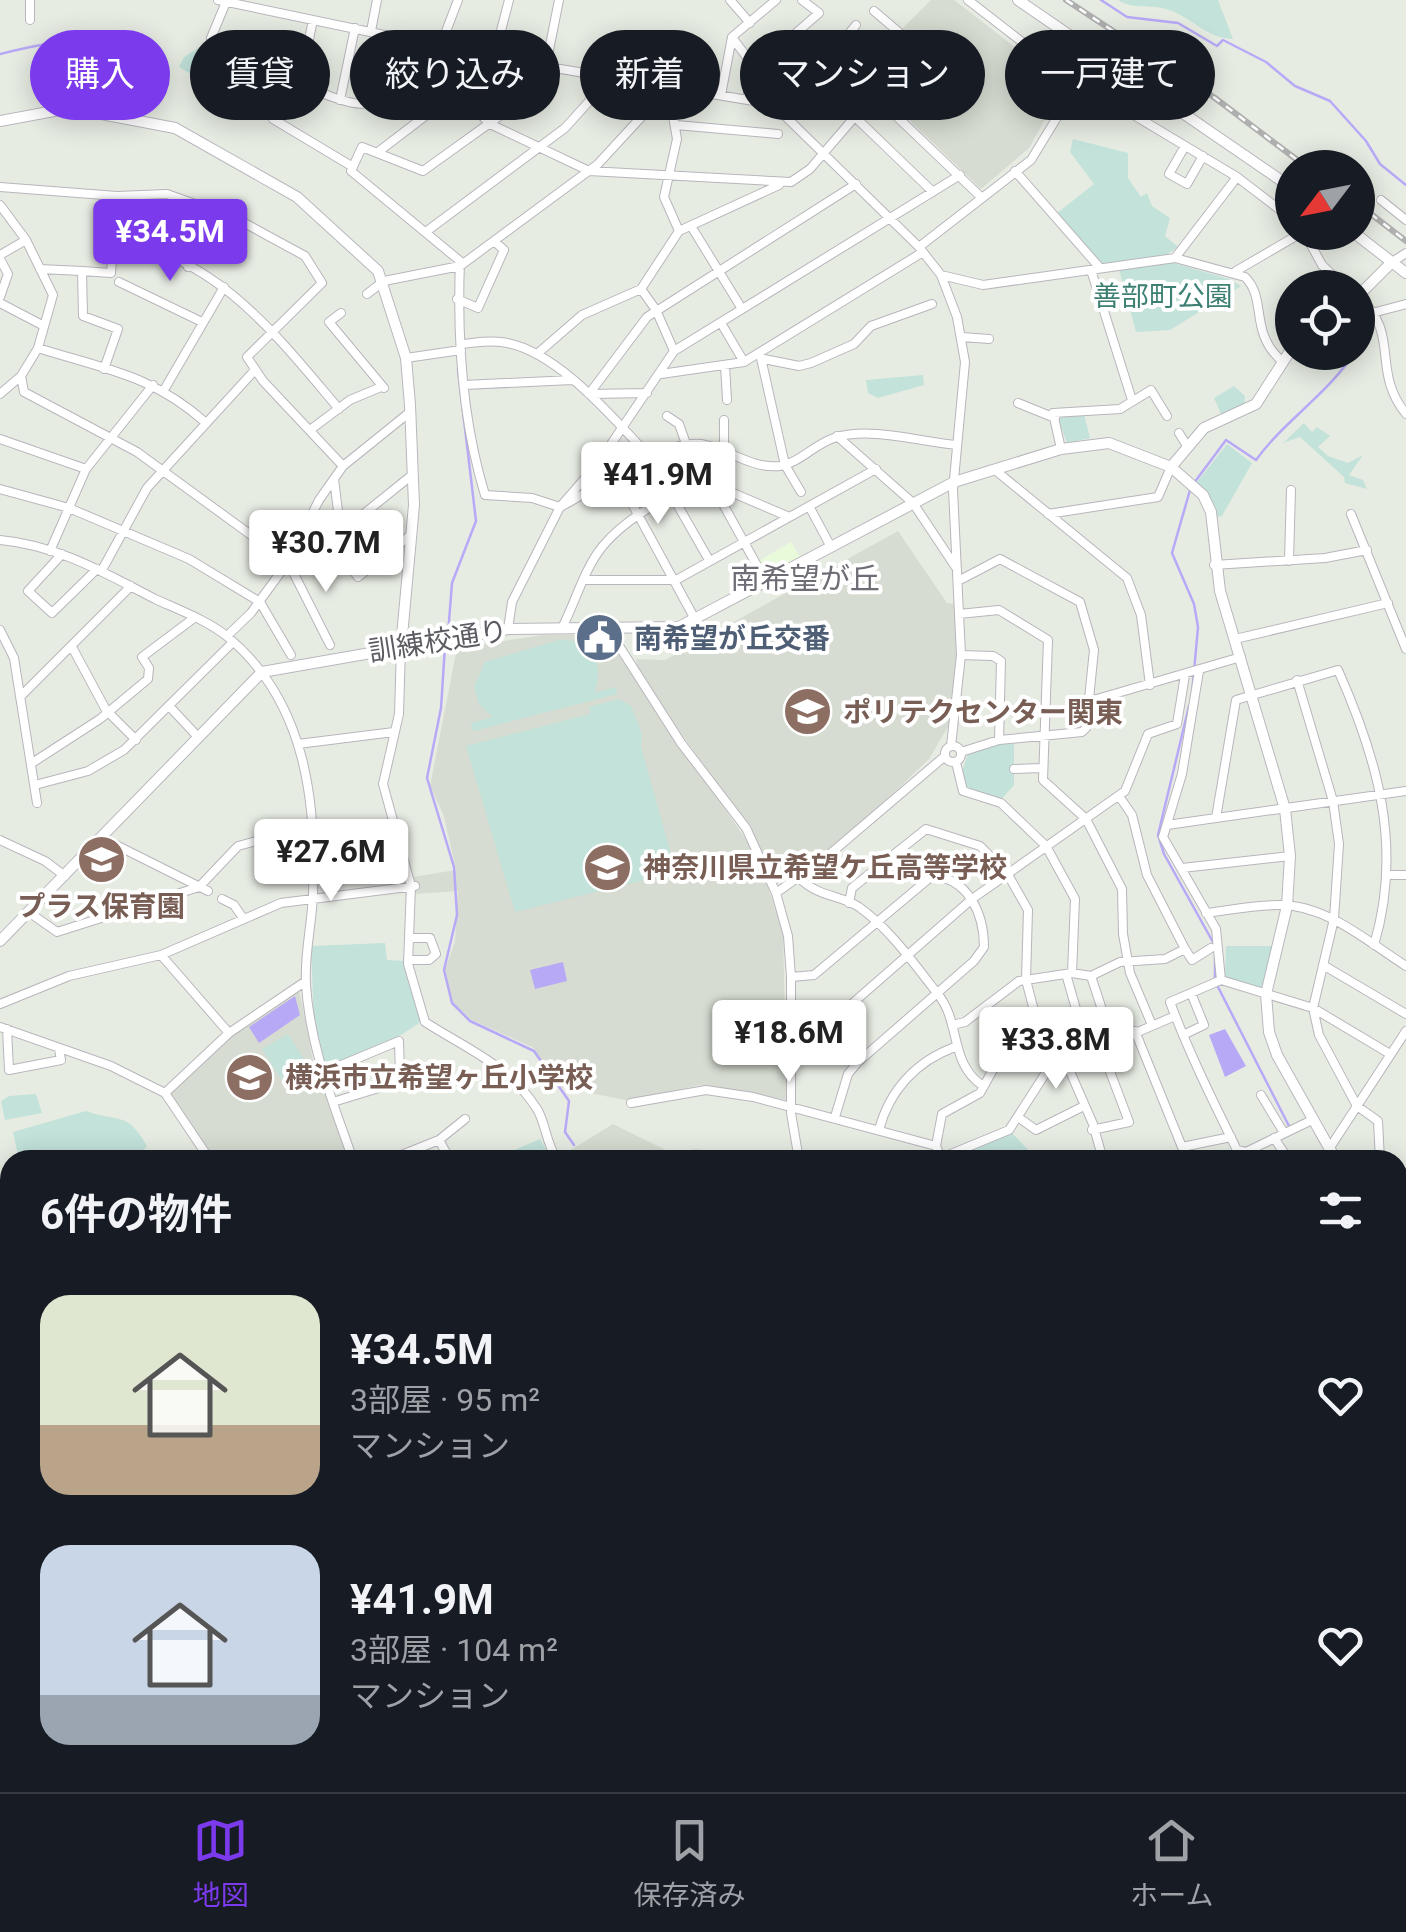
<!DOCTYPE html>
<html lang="ja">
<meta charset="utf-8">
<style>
:root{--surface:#171b24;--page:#20242c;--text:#f1f3f6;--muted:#9ea1a6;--line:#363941;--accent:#7c3aed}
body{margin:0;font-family:Roboto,"Noto Sans JP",sans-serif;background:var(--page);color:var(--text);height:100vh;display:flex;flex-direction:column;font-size:38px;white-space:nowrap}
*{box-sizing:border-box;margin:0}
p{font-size:32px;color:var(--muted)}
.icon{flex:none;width:55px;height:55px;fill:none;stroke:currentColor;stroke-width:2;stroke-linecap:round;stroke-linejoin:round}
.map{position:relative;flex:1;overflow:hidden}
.panel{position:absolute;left:0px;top:1150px;width:1408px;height:642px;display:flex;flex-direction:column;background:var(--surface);border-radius:30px 30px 0 0;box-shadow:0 5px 25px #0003}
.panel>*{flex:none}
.hud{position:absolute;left:30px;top:30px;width:1348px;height:90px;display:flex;gap:20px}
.needle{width:65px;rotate:238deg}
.tools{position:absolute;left:1275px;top:150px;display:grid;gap:20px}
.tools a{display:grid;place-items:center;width:100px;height:100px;border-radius:50%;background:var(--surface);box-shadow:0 5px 25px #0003;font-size:50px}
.price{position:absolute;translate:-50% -85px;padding:0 22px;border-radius:10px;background:#fff;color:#222;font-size:32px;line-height:65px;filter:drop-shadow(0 2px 5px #0008)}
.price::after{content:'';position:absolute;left:50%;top:60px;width:30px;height:22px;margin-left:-15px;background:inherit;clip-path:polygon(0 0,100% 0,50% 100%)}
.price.current{background:var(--accent);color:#fff}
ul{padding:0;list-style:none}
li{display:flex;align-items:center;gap:30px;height:250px;padding:0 40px}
li span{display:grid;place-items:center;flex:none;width:280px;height:200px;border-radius:30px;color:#555}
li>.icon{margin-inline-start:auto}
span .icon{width:120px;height:120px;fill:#fffc;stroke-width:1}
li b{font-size:42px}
h2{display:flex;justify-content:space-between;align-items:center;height:120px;padding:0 40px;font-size:42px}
.tag{padding:0 35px;border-radius:45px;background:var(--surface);box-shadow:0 5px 25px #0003;font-size:35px;line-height:90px}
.tag.current{background:var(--accent);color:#fff}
.tab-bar{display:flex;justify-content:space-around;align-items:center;height:140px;border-top:2px solid var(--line);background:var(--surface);font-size:28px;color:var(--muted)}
.tab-bar a{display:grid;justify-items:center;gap:5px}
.tab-bar .current{color:var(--accent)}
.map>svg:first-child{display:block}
</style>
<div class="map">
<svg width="1406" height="1792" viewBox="0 0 1406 1792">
<rect width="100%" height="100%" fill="#e7ece3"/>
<path fill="#e9fada" d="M791 542 801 559 768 578 757 562Z"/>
<path fill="#d6dcd1" d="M931 0H954L1064 85 1029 148 981 189 901 112 941 65 902 29Z
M898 531 947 603 955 604 958 656 949 725 929 759 885 801 824 855 775 885 751 830 639 675 636 659 665 660Z
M543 635H591L592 642 611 644 758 857 783 933 787 1100 699 1085 631 1101 553 1086 534 1048 470 1019 453 1003 445 970 455 941 458 891 416 894 413 877 456 870 444 816 430 786 457 648Z
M299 989 314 1065 349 1160H212L168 1092 229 1036Z
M613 1124 686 1160H564L561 1156Z
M693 1149 758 1155V1160H693Z"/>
<path fill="#c2e2da" d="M1118 0H1218L1233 39C1205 38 1191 16 1166 9 1149 4 1134 10 1118 0Z
M208 42 302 86 279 126 179 67 184 57Z
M1073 139 1128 153V178L1141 197 1147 193 1152 206 1170 218 1165 236 1178 247 1160 259 1229 279 1241 286 1170 330 1136 332 1117 262 1101 265 1056 214 1094 184 1070 152Z
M923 375 924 385 878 398 868 393 866 380Z
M1234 386 1245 396 1244 409 1221 414 1214 398Z
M1084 414 1090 438 1067 443 1058 418Z
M1304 423 1312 432 1317 427 1330 436 1318 447 1328 456 1348 463 1363 455 1349 475 1363 480 1367 489 1345 483 1344 477 1300 437 1283 443Z
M1227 444 1252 463 1222 516 1216 517 1215 506 1197 482Z
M559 640C591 638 606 665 594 693L616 687 617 694 473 731 471 723 493 717 479 705 474 687 485 662Z
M619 699 631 706 642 734 641 747 676 872 515 912 466 746 590 714 589 707Z
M1002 743 1014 744V785L1001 800 969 790 961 775 968 754Z
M385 943 387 960 406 961 422 1021 401 1035 325 1067 314 1026 311 946Z
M1226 946H1274L1264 990 1225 978Z
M288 1034 312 1072 287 1088 262 1049Z
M36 1094 42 1113 5 1120 1 1101 9 1096Z
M86 1111C118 1123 127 1110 147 1146L136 1160H19L13 1132Z
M1011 1132 1033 1155 1026 1160H963L961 1154Z
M540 1139 552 1160H499L498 1157Z
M1398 1335 1406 1336V1390L1398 1391Z
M984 1782 991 1792H860V1788L873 1783 922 1786Z"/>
<path fill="#b8a9f7" d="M563 962 567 981 535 989 530 970Z
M295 996 300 1015 259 1043 249 1027Z
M1225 1029 1246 1066 1225 1077 1209 1035Z"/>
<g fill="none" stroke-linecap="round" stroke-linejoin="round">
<path stroke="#b8a9f7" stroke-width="2.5" d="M1101 0 1127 17 1178 23 1217 46 1223 40 1266 62 1295 86 1330 101 1366 141 1380 164 1406 185
M0 54C79 34 86 41 161 67
M1358 349 1376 321
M1194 483 1226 440 1256 460C1285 420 1327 395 1355 352
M1190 490 1172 553 1194 604 1198 627 1192 694
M448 634 452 583 476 521 458 369
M445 646 441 708 427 778 454 867 457 915 444 970 452 1003 470 1021 534 1051 569 1101 565 1132 574 1145
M1189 706 1158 835 1164 854 1214 944
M1215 957V979
M1218 987 1289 1126
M58 1792 60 1782"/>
<defs>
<path id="street" d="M30 0V20
M218 0 494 58 760 102 784 115 919 247 941 275 957 317 965 362 953 490 961 655 951 746
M730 0 750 23
M968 0 1057 69 1237 177 1292 219
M226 2 211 38C236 53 344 111 367 103L425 61
M874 11 935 63 892 112 982 198
M856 25 842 42 877 70 907 38
M371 31 377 0
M405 39 490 124 589 171 791 182 810 169 871 98
M734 40 776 96
M440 47 458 0
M546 65 559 0
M556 68 533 92 423 171 362 147 351 171 460 261C457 339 462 420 485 495L532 498 560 507C596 489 669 435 706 445 731 451 753 469 780 466 799 463 815 444 834 438 869 426 921 442 957 445
M300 82 313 20
M721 95 732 37 776 0
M747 98 755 69 819 13 802 0
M340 100 355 28
M854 116 933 192
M273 119 353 167
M676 125 778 134
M1185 146 1169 174 1187 184 1203 156
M378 152 492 65 509 0
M1015 171 1100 268
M0 187 117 196 167 194 239 220 305 256 322 283 247 357 263 381 343 466
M1381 200 1406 220
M0 205 26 240 53 295 38 348 21 376 24 392 137 452 251 535 265 517 298 543
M691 226 742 309
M427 231 565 128 611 77
M1304 232 1322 265 1346 288
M113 241C214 252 278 337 339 409
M919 247 1031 160 1078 83
M0 255 26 240
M1175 258 1245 277C1268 300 1248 332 1283 362
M0 259 8 274 0 297
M1392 262 1406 253
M188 267 215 211
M40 269 82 271
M1091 270 1132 400
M1236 271 1303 232
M941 275 983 285 1175 258 1237 177
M119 282 202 322
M641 289 679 231 779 185
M367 294 384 281 460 266 598 164 668 88 677 139 664 197 679 231
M1358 296C1402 335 1370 369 1406 414
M457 299 478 308 504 250 494 241
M0 303 44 326
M1376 312 1406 304
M341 313 329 322 384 388
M721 323 744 362
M962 337 989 339
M461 344C474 343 488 340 501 342 555 348 613 418 649 456
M38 348C104 369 153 375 206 423
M537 354 582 315 641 289 656 310 674 351
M406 358 461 350
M761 358 785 465 801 492
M764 359 799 366 811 363 854 344 871 326 932 304
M725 365 727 400
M104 369 118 329 83 316 82 271 111 273 117 196
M661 374 744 362 923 252
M464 385 572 380
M164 390 224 287
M0 394 21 376
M589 394 647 317 856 184
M589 394 647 393
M1018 403 1055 418
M667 416 679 424 686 444
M724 420V452
M310 430 350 400 381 387
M1179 433 1187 446
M837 436 913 503 957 569
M0 439 86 469
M1061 449 1053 413 1120 409 1151 390 1167 416
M995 470 1127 578 1141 615 1150 685
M618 478 696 621
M334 479 344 559 358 577 412 534
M712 484 766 582
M0 489 69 508 189 559 260 602 291 655
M673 497 709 560
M809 506 831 547
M1048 514 1158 497 1171 467
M1351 514 1406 649
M340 533 412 475
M0 540C57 545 105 573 155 599 179 610 209 621 229 638 305 702 317 801 313 894 312 925 304 954 306 985 310 1047 333 1102 353 1160
M50 551 86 469 153 385
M62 554 28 591 52 613 97 569
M1289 561 1291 490
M288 562 330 645
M1214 565 1325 558 1367 550
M102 570 147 488 255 370
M586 580H676L876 469
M958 581 1000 559 1080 602 1094 650 1086 728 1082 732 999 740 961 752
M959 614 999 610 1048 640 1043 780 1086 819 1122 889 1123 934 1130 973 1152 1025
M563 626C575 602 585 568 602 547 624 520 677 486 712 484L787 516
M607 627 681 743 746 828 776 893 788 936 791 977V1113L799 1160
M508 629 512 602 560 507 599 462 674 351 960 175
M0 630 14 658 37 803
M227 636 251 613 288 562 319 500 343 466 410 412
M1235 639 1388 603
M72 647 106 710 136 740
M401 647 399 714 383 784 411 886 408 964 425 1022C467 1049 509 1065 537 1109 545 1121 546 1143 557 1160
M961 655 993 656 1001 661 999 740
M1199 671 1182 774 1163 837 1216 929 1221 980
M1297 680 1333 801 1339 844 1334 919 1313 1008 1319 1035 1357 1106 1378 1121 1380 1160
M21 696 131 586
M1090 701 1241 657
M170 707 198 737
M298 744 394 732
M945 754a8 8 0 1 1 16 0a8 8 0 1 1-16 0Z
M956 762 963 791 1001 803 1046 846 1075 899 1072 973
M32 763 100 719 148 679 149 668 142 657 194 618
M1014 769 1040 768
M35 785 88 771 124 750 233 642
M1216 818 1236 700 1338 670C1378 760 1403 848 1374 945
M1167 825 1406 791
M100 837 208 891
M0 840 45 861 65 876
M1182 868 1290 856
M1389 875H1406
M798 877C819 898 839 894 859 907 889 928 915 965 937 993 962 1023 948 1062 983 1086
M776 893 824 859 945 756
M222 899 234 905 243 918
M849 903 852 888 926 829 980 846 1007 873 1028 910 1026 980 1037 1022 1005 1048 980 1093 942 1114 936 1146 942 1160
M30 913 57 932 199 887 238 846 313 826
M1206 913C1230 910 1254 905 1278 905 1326 904 1368 942 1406 966
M1185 949 1192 960 1211 948
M161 955 229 1033
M408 960H429L436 954 430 938H409
M1323 965 1406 1014
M1066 974 1076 1009
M1091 976 1112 1040
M791 977 814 975 932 876C969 878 984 915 984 947L974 961 858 1062 848 1074 835 1117
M1191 993 1221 980 1313 1008 1390 1054
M0 1004 69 976 161 955 281 903 415 886
M952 1025 965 1022 1019 981 1072 973 1091 976 1120 962 1165 959 1185 949 1147 875 1132 815 1119 796
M0 1027 111 1066 165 1093 210 1160
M7 1029 9 1070 61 1060 59 1049
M1135 1031 1182 1147 1231 1137
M792 1033 815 1036 972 899 1125 791 1148 734 1177 724 1185 675
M1183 1035 1204 1025 1191 993 1170 1002C1189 1053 1213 1101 1237 1150L1246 1152 1312 1120
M1065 1060 1093 1124 1103 1160
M322 1073 399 1041 400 1076 392 1084 333 1102
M165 1093 229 1033 306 981
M1261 1095 1284 1133
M631 1103 706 1090 753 1097 936 1146
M1018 1117 1036 1130 1084 1106
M879 1130C889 1091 916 1061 955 1047
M1092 1130 1129 1122 1100 1045
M1274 1138 1289 1160
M439 1140 450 1160
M1329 1149 1406 1031
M941 1158 1009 1130 1047 1071 1175 1016
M389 1160 439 1140 465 1119
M1227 1160H1249
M1398 1192 1406 1198
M0 1196 10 1238
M1398 1242 1406 1228
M1398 1251V1277
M1398 1288 1406 1286
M1398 1334H1406
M0 1444 10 1438
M1398 1482 1406 1483
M1398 1604 1406 1610
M1398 1632 1406 1628
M1398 1711 1406 1713
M0 1720 10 1711
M1398 1756 1406 1752
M232 1782 233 1792
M351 1782V1792
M449 1782 450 1792
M468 1782 489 1792
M577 1782 578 1792
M789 1782 793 1792
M831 1782 835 1792
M1092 1782 1097 1792
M1202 1782 1203 1792
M1248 1782 1256 1792
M64 1786 101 1791 131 1788
M1143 1786 1147 1782
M610 1792 612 1782
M737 1792 734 1785 738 1782
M856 1792 864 1782
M1024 1792 1047 1782"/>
<path id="secondary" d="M1018 0 1292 188
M0 121 70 108 175 128 297 197 378 271 406 358 410 405 414 505 401 647
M1353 232 1406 273
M1358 296 1392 262
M1171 467 1204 428 1256 404 1292 348
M0 941 262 672 508 629 679 627 954 482 1061 449 1109 443 1171 467 1203 495 1211 512 1220 591 1285 809 1290 856 1287 906 1266 994 1269 1032 1277 1055 1336 1160
M178 1782 180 1792
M1303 1782 1311 1792"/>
<path id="primary" d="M0 1609 10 1667
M1 1792 10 1739"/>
</defs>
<use href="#street" stroke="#b8b5bc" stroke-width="10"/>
<use href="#secondary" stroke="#b9b7be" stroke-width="12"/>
<use href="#primary" stroke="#a7e465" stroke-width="14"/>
<use href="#street" stroke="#fff" stroke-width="8"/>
<use href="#secondary" stroke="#fff" stroke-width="10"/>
<use href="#primary" stroke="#cbf7ad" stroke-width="11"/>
<defs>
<path id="rail" d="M1066 0 1215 98 1308 168
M1358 204 1406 241
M0 1265 10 1305
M44 1792 46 1782"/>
</defs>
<use href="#rail" stroke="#afafb0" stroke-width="6"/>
<use href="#rail" stroke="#fff" stroke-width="2.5" stroke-dasharray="8" stroke-linecap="butt"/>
</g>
<defs>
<symbol id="civic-disc" viewBox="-11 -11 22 22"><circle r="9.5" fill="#5c6f8a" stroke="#fff"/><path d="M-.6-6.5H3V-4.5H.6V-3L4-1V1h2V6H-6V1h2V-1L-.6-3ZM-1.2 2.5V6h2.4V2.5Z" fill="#fff"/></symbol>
<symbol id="school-disc" viewBox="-11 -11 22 22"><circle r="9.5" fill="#8d6e63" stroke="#fff"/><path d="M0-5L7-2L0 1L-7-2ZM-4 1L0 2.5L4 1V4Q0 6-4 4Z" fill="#fff"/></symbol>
</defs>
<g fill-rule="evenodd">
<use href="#civic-disc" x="572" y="610" width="55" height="55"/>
<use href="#school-disc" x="780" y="684" width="55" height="55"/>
<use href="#school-disc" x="74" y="832" width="55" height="55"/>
<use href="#school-disc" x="580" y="840" width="55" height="55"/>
<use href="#school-disc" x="222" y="1050" width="55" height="55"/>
</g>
<g text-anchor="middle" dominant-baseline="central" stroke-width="8" stroke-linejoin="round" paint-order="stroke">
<g font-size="28" fill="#3d8073" stroke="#fff">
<text x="1163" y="296">善部町公園</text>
</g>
<g font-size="28" font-weight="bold" fill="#4e5e75" stroke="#fff" text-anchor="start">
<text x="634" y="638">南希望が丘交番</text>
</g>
<g font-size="28" fill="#5d5b62" stroke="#fff">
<text transform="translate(438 641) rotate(-9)">訓練校通り</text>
</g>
<g font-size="28" font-weight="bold" fill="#785e54" stroke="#fff" text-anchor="start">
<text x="843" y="712">ポリテクセンター関東</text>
<text x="643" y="867">神奈川県立希望ケ丘高等学校</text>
<text x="101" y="906" text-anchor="middle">プラス保育園</text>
<text x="285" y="1077">横浜市立希望ヶ丘小学校</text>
</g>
<g font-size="30" fill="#6e6c74" stroke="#fff">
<text x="805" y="578">南希望が丘</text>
</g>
</g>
</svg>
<div class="tools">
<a><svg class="needle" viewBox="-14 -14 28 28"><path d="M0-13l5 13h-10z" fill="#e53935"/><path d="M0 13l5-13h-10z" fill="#9ea1a6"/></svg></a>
<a><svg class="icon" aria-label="locate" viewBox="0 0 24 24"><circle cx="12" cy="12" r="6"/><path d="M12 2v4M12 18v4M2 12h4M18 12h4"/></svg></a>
</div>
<b class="price current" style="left:170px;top:284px">¥34.5M</b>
<b class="price" style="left:658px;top:527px">¥41.9M</b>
<b class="price" style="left:326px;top:595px">¥30.7M</b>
<b class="price" style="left:331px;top:904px">¥27.6M</b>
<b class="price" style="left:789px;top:1085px">¥18.6M</b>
<b class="price" style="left:1056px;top:1092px">¥33.8M</b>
<div class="hud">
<a class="tag current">購入</a>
<a class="tag">賃貸</a>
<a class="tag">絞り込み</a>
<a class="tag">新着</a>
<a class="tag">マンション</a>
<a class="tag">一戸建て</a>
</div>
<section class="panel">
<h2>6件の物件<svg class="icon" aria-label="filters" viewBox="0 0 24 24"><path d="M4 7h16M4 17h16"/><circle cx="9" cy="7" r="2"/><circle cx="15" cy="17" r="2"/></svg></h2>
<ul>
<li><span style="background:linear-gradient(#dfe7d0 65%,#b9a48a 0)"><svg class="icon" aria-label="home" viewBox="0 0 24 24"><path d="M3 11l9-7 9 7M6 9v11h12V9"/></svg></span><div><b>¥34.5M</b><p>3部屋 · 95 m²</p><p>マンション</p></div><svg class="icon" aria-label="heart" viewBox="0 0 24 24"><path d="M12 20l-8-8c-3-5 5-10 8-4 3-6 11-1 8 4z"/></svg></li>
<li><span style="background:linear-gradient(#c9d6e8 75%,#9aa5b1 0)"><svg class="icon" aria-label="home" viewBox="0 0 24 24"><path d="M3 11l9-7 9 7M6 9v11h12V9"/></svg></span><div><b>¥41.9M</b><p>3部屋 · 104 m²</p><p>マンション</p></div><svg class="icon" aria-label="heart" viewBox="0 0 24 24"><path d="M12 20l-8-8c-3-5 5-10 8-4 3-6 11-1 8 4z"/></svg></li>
</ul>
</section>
</div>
<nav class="tab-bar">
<a class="current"><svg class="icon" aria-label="map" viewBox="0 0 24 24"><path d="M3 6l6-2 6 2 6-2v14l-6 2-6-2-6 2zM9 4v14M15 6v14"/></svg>地図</a>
<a><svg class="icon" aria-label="saved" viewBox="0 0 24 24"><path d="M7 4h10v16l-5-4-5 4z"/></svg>保存済み</a>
<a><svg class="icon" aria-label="home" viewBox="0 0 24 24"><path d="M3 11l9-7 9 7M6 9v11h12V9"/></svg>ホーム</a>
</nav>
